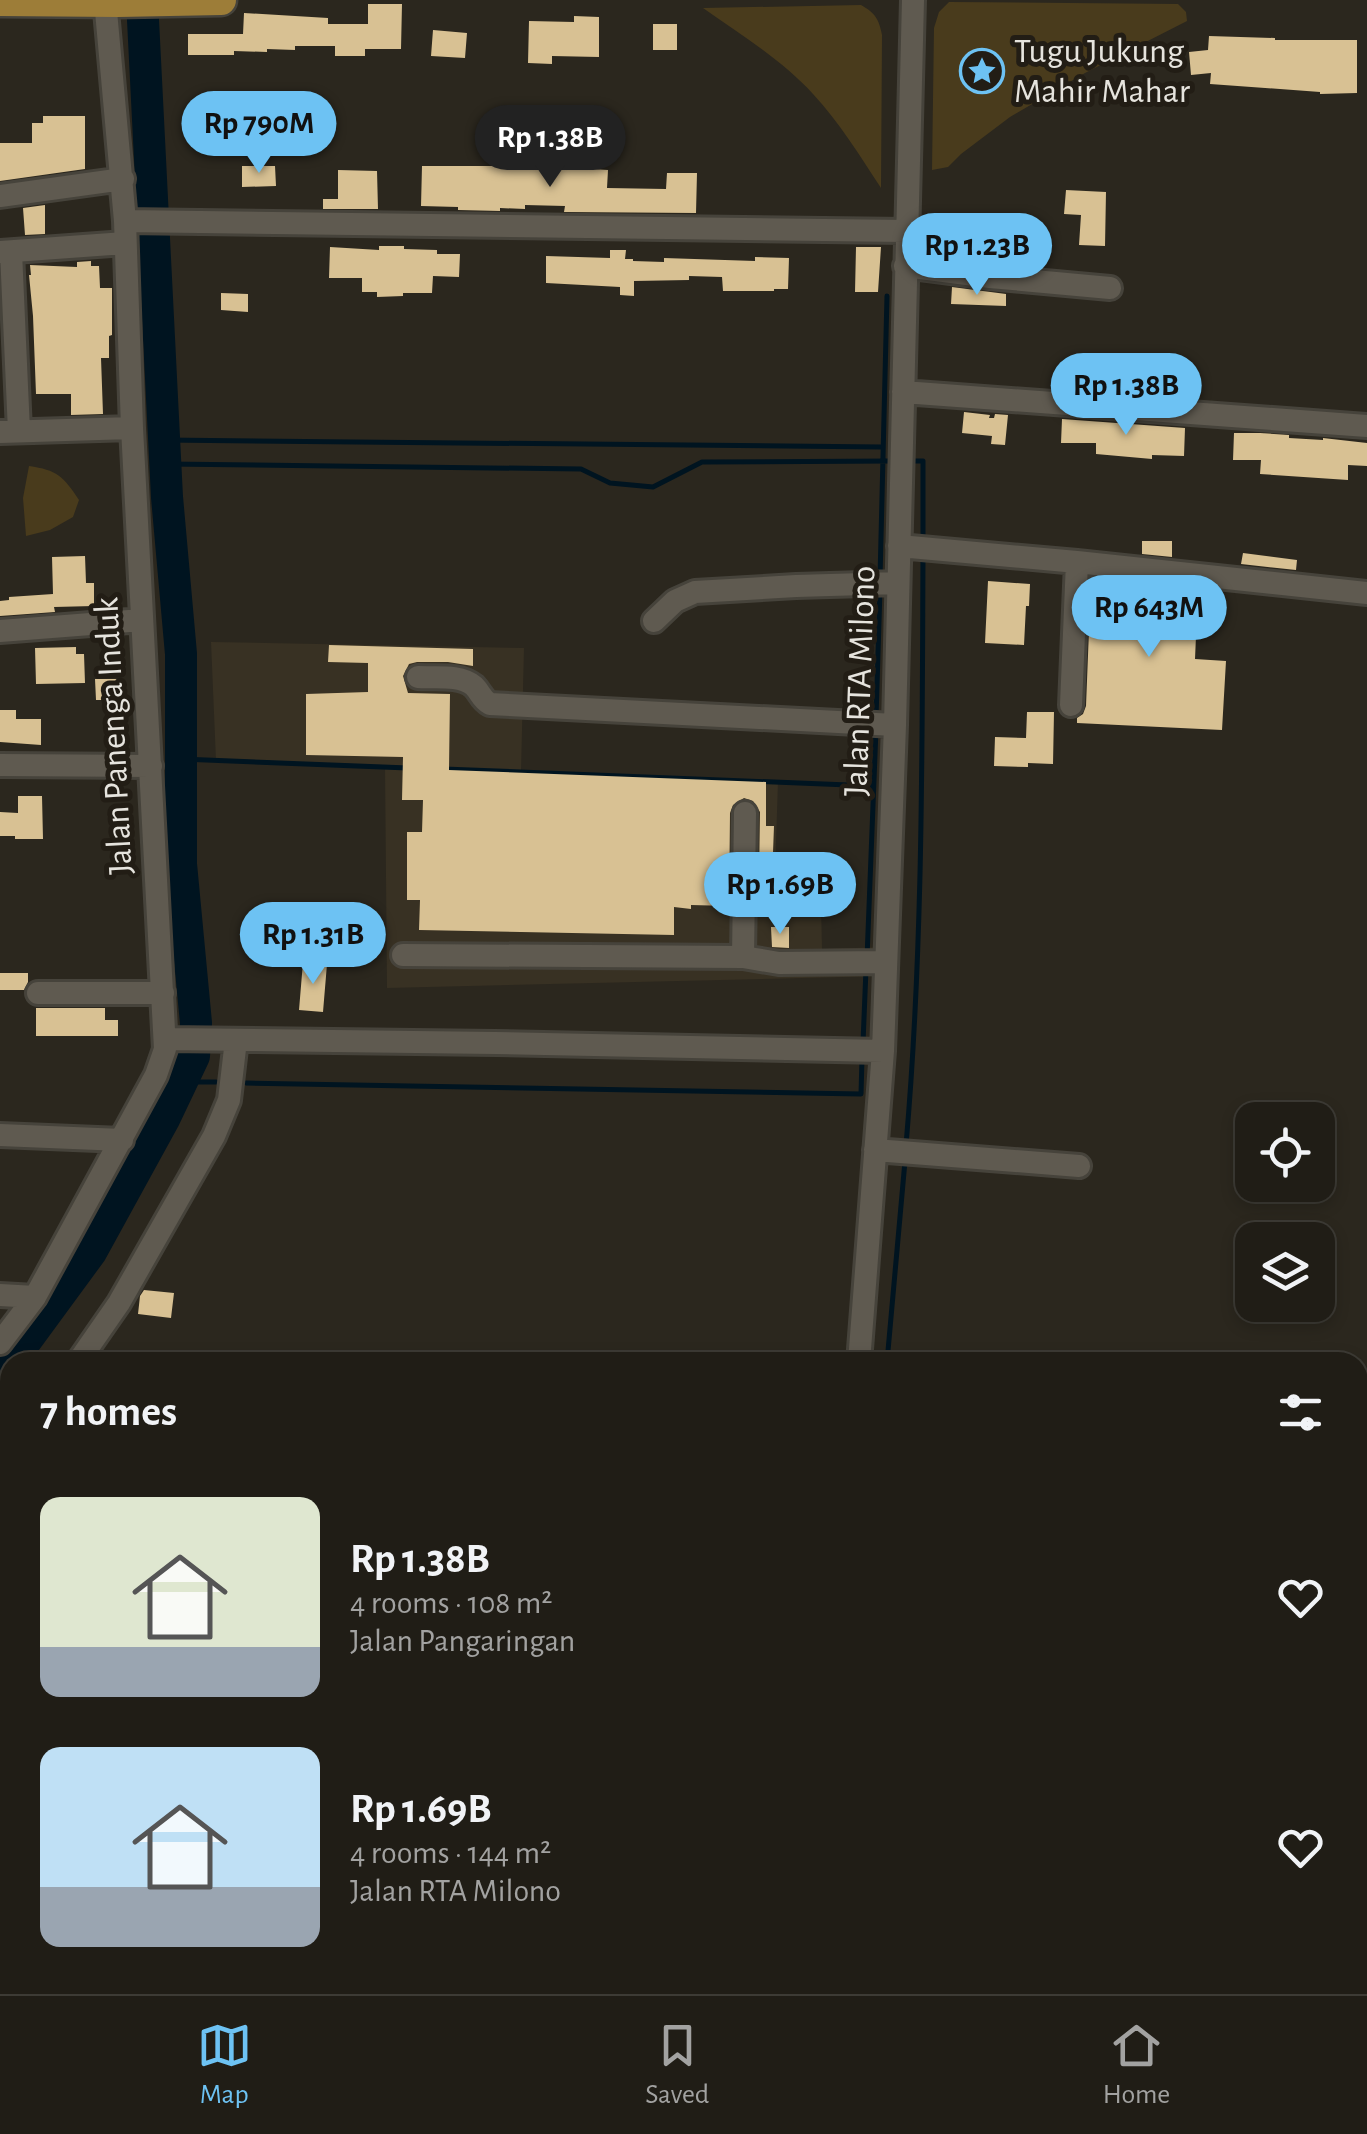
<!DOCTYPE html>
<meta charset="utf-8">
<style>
:root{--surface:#201d16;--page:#28261f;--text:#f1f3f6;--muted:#a2a2a1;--line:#3d3b35;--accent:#6dc2f3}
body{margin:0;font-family:"Alegreya Sans",sans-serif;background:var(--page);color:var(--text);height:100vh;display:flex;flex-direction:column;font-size:38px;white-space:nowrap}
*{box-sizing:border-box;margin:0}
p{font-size:32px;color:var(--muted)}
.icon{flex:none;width:55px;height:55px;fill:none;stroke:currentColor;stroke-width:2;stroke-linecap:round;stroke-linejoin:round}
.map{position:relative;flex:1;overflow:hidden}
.drawer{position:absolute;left:0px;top:1352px;width:1368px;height:642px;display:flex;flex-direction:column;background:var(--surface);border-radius:30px 30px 0 0;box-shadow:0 5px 15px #0003,0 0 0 2px var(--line)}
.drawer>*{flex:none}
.fabs{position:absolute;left:1235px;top:1102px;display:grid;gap:20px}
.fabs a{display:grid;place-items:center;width:100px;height:100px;border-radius:20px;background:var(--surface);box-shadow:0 5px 15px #0003,0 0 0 2px var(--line);font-size:50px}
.price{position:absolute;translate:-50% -85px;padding:0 22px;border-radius:35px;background:var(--accent);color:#111;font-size:32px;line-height:65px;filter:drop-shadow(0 2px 5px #0008)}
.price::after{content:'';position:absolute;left:50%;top:60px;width:30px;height:22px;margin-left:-15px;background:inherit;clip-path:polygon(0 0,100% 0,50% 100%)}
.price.on{background:#222;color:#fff}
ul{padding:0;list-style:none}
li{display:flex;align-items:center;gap:30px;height:250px;padding:0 40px}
li span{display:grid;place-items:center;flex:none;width:280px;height:200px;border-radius:20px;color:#555}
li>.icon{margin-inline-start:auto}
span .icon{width:120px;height:120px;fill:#fffc;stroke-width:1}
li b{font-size:42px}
h2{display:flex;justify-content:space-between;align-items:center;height:120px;padding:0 40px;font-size:42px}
.tabs{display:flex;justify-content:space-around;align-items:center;height:140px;border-top:2px solid var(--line);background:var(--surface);font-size:28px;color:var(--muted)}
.tabs a{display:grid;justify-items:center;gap:5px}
.tabs .on{color:var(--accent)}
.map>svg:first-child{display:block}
</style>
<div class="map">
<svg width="1367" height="1994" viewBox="0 0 1367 1994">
<rect width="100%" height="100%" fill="#2b271e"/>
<path fill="#383123" d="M211 642 524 648 521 772 778 782 774 903H821L822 949 887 947 885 976 387 988 385 767 216 761Z"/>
<path fill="#493b1c" d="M949 2 1178 4 1186 12 1187 21 1085 73 1010 117 961 154 948 167 932 170 934 28 939 12Z
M861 5C875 13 879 19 882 35L881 188C860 156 839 122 813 94 782 60 740 34 703 8Z
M29 466C57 470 63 476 79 500L73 517 50 530 26 536 23 498Z"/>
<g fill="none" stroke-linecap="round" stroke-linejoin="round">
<path stroke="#001420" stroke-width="5" d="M135 42 145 214
M146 230 153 386 167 551 172 695V848L196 1023
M164 440 881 447
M909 461H923V541
M166 464 581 469 610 483 653 487 702 462 893 461
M880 578 887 296
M876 718 880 589
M181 759 408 768
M444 769 873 786
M867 958 876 729
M863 1043 866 969
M182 1082H216
M246 1083 861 1094 862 1059
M906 1145C923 950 922 753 923 557
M887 1362 905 1161
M1358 1668 1367 1669
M0 1672H10
M1358 1703 1367 1704
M0 1723 10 1724
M844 1994V1985"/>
<path stroke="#001420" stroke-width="32" d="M0 1376 91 1252 164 1119 194 1056 196 1023 181 864V654L167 497 142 0"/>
</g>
<path fill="#d8c193" d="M368 4H402L401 49H365V56H335V46H295V50L267 49V52L234 51V55H188V34H243L244 13 328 18V24H368Z
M574 16 599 17V57L552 56V64L528 63 529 21 574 22Z
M653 24H677V50H653Z
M433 30 467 33 465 58 431 56Z
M1209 36 1275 38V40H1357V93L1320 94V92L1210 84 1211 73 1191 75 1189 52 1208 50Z
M43 116H85V169L0 181V143H32V123H43Z
M242 166H275L276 186 242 187Z
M422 166H544L608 170 607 188 666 189 667 173H697L696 213 564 212 565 206 525 205V209L500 208V211L458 210V207L421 206Z
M338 170 377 171 378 209H323V199H338Z
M1066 190 1106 192 1105 246 1079 245 1081 215 1064 214Z
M45 205V234L25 235 23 208Z
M379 246H404V249L437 250V254H460L459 277 433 276 432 293H403V296L377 297V292H362V278H329L330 247 379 250Z
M856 247H881L878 292H855Z
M610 250H626L625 259H633V261L664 262V258L755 261V257L789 258 788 289H774V291H723L722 277 689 276V280L634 281V296L620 295V287L546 283V256L610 258Z
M91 261V266H99L100 288H112V335L109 336V358H101L103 414 71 415V394H36L33 316 29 275H31L30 265 77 267V262Z
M952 287 1006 294V306L951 304Z
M221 293 248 294V312L221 310Z
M964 412 990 415 989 418H994L995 414 1008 415 1005 445 991 444 992 436 962 433Z
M1062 419 1185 428 1184 456 1152 455V459L1096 454V443H1061Z
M1234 433H1260L1289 435V438L1323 440V438L1367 443V466L1348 465V480L1260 474 1261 460H1233Z
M1142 541H1172V557L1142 554Z
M1243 553 1297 560 1296 570 1241 564Z
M85 556 86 583H94V606L54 607 55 612 0 616V601L9 600V597L53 594 52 557Z
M1091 579 1198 590 1195 659 1226 661 1222 730 1077 723V718L1083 714 1086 706Z
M988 581 1030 584 1029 606H1026L1024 645 985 643Z
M329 645 473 649V666L448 662H417L409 664 403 676 408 693 450 694 449 770 766 782V826H774L772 879 759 878 760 812 753 801 744 798 733 805 730 813 729 906 691 905V909L674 907V935L419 930 420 900H407V832H422L423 800H402L403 757 306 755V694L368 692V663L328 662Z
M76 647V654H84L85 683 36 684 35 648Z
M95 679H121V700H96Z
M0 710H16V719H41V745L0 742Z
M1027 712H1054L1053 764 1028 763V767L994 766 995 737 1026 738Z
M18 796H42L43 839H15V836H0V812L18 813Z
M771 927H789V948L772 947Z
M303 962 327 964 323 1012 299 1010Z
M0 973H28V982L24 990H0Z
M36 1008H105V1020H118V1036H36Z
M144 1290 174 1293 171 1318 138 1314 140 1296Z"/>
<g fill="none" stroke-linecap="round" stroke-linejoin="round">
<defs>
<path id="minor" d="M0 196 123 179
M125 221 906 231
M0 252 125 243
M11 252 19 431
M905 266 990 277 1110 288
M903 392 1367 426
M0 432 132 428
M899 546 1077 562 1367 593
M654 621 675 601 695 592 796 586 898 583
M0 631 142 620
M418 677C435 678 460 674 474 686 481 693 481 699 490 704L895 725
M1071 705 1077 562
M0 765 151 766
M745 813 743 957 779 963 886 962
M403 955 743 957
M38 993H163
M166 1039 495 1043 883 1051
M0 1135 122 1140
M875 1150 1079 1166
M0 1295 35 1297
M0 1343 35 1297 156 1075 165 1049 132 428 125 221 105 0
M78 1362 119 1303 214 1136 229 1100 236 1040
M859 1362 883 1051 895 725 913 0
M0 1479 10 1461
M1358 1684 1367 1686
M0 1703H10
M952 1985 979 1988
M816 1994V1985"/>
<path id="highway" d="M0 1 118 2 221 0"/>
</defs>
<use href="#minor" stroke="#46433b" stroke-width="28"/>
<use href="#highway" stroke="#46433b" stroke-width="35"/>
<use href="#minor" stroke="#5f5a50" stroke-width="22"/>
<use href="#highway" stroke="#9d7d38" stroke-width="30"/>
</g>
<defs>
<symbol id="sight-ring" viewBox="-11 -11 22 22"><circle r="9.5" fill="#221d15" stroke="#6dc2f3" stroke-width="1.5"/><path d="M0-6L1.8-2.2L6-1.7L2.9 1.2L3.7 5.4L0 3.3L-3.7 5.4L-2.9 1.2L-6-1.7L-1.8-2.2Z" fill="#6dc2f3"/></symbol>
</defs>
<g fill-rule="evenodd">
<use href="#sight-ring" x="957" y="46" width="50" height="50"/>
</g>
<g text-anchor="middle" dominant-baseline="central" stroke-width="10" stroke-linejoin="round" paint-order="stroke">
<g font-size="35" fill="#e6e4de" stroke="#221d15" text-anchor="start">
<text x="1014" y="51">Tugu Jukung<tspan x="1014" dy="40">Mahir Mahar</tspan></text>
</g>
<g font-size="35" fill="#e6e4de" stroke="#221d15">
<text transform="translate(860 681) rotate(-88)">Jalan RTA Milono</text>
<text transform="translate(114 736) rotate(-93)">Jalan Panenga Induk</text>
</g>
</g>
</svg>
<div class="fabs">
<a><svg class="icon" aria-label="locate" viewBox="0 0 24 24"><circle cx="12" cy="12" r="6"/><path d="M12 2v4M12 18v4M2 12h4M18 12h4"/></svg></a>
<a><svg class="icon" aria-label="layers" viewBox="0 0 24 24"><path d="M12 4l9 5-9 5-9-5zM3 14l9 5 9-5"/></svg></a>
</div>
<b class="price" style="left:259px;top:176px">Rp 790M</b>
<b class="price on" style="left:550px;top:190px">Rp 1.38B</b>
<b class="price" style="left:977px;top:298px">Rp 1.23B</b>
<b class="price" style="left:1126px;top:438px">Rp 1.38B</b>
<b class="price" style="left:1149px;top:660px">Rp 643M</b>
<b class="price" style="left:780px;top:937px">Rp 1.69B</b>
<b class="price" style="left:313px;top:987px">Rp 1.31B</b>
<section class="drawer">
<h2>7 homes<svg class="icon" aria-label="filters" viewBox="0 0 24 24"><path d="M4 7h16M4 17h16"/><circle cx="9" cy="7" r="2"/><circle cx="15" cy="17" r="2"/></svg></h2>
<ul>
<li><span style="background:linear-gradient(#dfe7d0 75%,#9aa5b1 0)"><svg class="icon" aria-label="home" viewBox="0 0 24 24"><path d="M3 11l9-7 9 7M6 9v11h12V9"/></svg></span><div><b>Rp 1.38B</b><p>4 rooms · 108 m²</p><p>Jalan Pangaringan</p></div><svg class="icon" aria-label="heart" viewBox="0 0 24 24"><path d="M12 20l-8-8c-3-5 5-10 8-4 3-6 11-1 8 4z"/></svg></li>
<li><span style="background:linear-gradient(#bfe0f5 70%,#9aa5b1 0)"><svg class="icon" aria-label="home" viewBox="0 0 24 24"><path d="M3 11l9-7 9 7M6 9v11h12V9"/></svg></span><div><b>Rp 1.69B</b><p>4 rooms · 144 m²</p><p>Jalan RTA Milono</p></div><svg class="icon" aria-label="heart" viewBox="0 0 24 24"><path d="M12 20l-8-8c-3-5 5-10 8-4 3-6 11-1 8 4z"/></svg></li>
</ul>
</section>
</div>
<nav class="tabs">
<a class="on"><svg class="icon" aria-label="map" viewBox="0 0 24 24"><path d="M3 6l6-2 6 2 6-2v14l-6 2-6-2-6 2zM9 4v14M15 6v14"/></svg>Map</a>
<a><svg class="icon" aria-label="saved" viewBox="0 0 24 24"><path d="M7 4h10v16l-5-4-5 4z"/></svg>Saved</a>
<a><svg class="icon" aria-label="home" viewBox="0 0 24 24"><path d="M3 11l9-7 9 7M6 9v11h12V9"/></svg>Home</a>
</nav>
